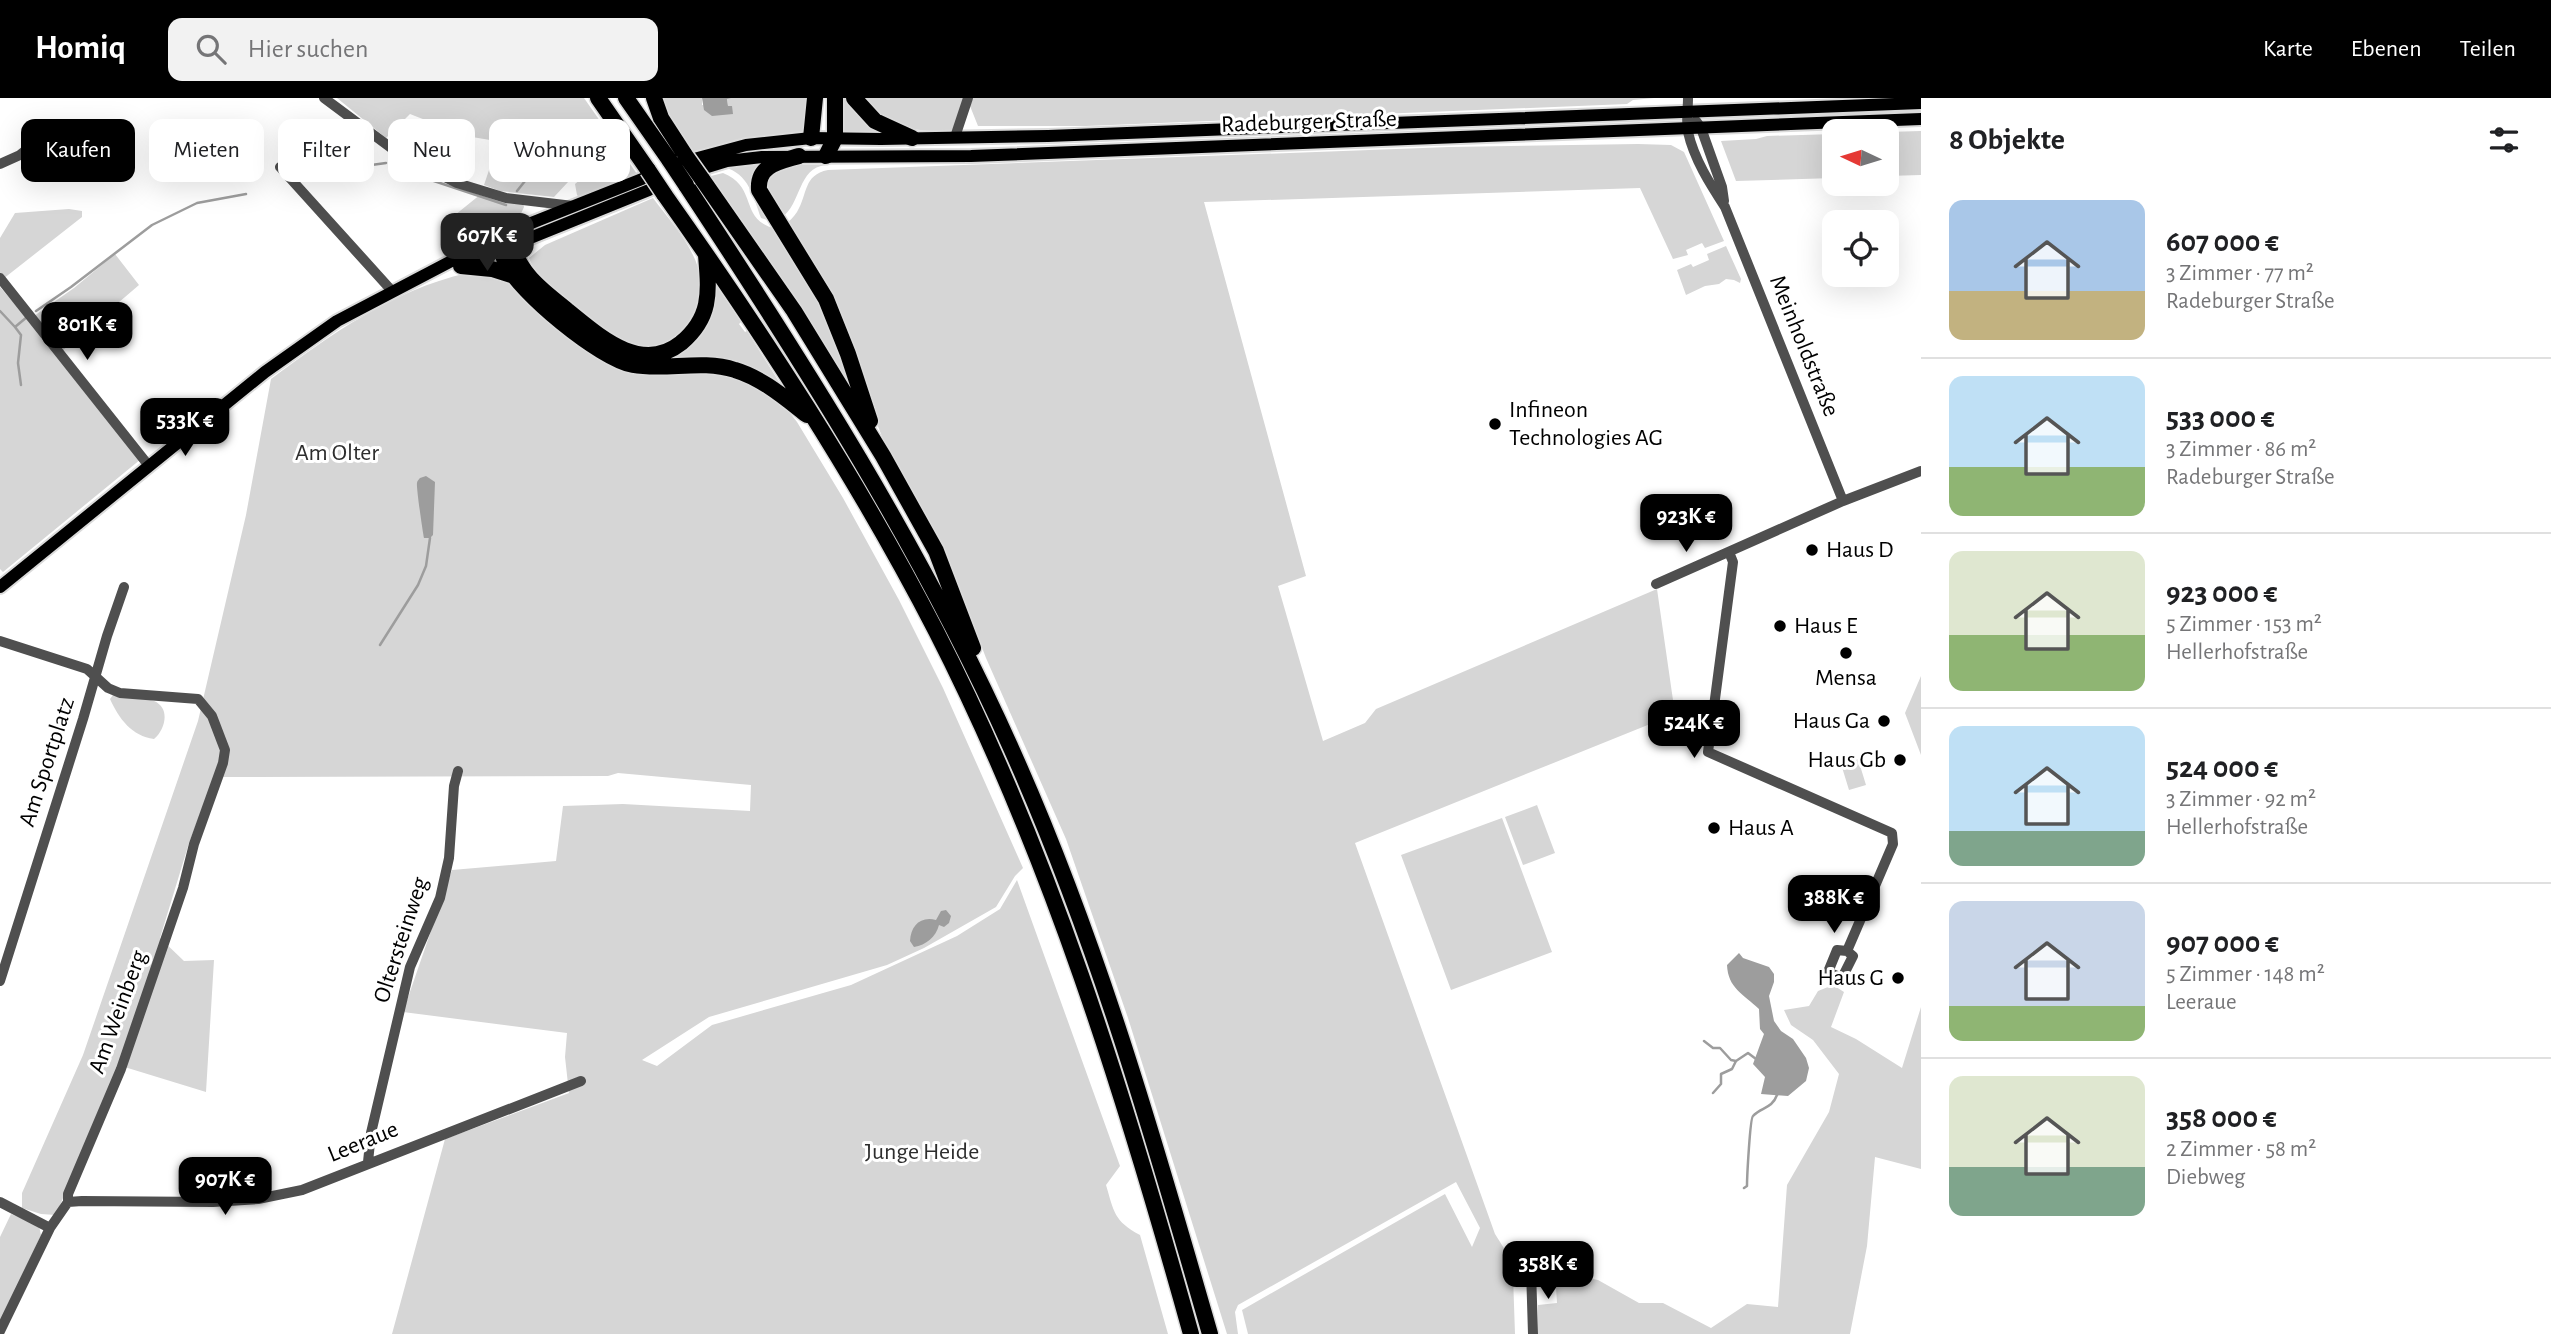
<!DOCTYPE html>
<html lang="de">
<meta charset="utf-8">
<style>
:root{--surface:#fff;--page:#f2f2f2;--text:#202124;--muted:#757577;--line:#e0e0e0;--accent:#000}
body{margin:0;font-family:"Alegreya Sans",sans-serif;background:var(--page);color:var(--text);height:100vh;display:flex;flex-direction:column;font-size:26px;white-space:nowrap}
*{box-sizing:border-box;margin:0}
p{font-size:23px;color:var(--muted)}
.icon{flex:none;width:38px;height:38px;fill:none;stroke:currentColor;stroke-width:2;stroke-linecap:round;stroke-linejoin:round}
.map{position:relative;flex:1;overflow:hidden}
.details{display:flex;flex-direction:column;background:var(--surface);width:630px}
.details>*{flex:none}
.banner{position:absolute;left:21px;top:21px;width:665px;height:63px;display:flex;gap:14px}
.needle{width:46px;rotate:274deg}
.tools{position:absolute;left:1822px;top:21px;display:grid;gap:14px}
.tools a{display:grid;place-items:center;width:77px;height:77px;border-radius:14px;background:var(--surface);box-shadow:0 7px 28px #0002;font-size:35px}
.price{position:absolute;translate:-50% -60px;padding:0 16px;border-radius:14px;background:var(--accent);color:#fff;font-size:23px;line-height:46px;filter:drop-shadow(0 2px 4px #0008)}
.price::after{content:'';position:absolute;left:50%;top:42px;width:21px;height:16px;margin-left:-10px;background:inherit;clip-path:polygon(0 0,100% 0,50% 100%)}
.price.on{background:#222;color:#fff}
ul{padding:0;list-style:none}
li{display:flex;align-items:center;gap:21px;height:175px;padding:0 28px}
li+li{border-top:2px solid var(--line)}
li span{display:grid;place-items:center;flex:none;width:196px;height:140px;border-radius:14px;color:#555}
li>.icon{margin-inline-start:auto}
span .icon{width:84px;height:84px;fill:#fffc;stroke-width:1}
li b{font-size:30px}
h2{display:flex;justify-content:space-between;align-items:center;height:84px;padding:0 28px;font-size:30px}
.chip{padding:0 24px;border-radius:14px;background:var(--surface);box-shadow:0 7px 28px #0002;font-size:24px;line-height:63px}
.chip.on{background:var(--accent);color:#fff}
header{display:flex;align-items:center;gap:42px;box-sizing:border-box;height:98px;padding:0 35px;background:var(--accent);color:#fff}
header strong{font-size:33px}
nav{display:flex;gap:38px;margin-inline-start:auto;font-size:24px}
.search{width:490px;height:63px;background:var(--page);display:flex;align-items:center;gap:18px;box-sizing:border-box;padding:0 24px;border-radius:14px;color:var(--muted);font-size:26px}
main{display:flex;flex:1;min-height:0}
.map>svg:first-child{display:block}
</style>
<header>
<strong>Homiq</strong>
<div class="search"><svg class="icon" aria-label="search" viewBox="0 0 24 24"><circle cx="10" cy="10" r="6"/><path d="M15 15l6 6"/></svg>Hier suchen</div>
<nav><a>Karte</a><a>Ebenen</a><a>Teilen</a></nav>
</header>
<main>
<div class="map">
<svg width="1921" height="1236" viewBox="0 0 1921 1236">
<rect width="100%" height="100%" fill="#fff"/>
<path fill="#d6d6d6" d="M337 0H584L637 76 580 100 577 97 575 86 593 71 599 72 602 70V57L597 53 554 99 500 93 484 87 492 63 490 42 466 38 410 16 386 40Z
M658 0H702V7L728 8 727 0H811L807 31 803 34 745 41 690 55Z
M839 0H848L893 36H840Z
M857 0H965L953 32 947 34 894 30Z
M973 0H1654L1633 2 1627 6 1086 28H978L970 8Z
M1921 33V77L1887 78V34Z
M1834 36V80L1736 83 1721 43 1756 41 1767 38Z
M1638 46 1671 47 1684 54 1724 143 1705 150 1702 145 1686 152 1688 157 1673 161 1640 90 1204 104 1306 478 1278 488 1323 643 1365 625 1376 611 1657 491 1675 616 1355 745 1495 1136 1512 1163 1524 1168V1177L1513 1178 1515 1236H1248L1242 1212 1445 1096 1472 1149 1480 1130 1456 1084 1238 1207 1235 1214 1238 1236H1227L1128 920 1066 741 986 560 955 479 929 422 886 349 869 305 785 127C789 123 794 119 797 114 808 96 803 77 828 72L1449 49Z
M767 64 762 69 773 124 761 120C753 98 749 76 724 69Z
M796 67H826C797 70 802 106 781 120L765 92C770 69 774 71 796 67Z
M723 75C759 89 738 123 777 131L820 199 856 300 707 79Z
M481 96 523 105 524 109 519 120 482 137 469 146 450 121Z
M653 100C671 124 697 151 701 183 704 200 697 220 684 232 639 272 600 229 565 199 552 188 534 177 529 160L545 147Z
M69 111 82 113V119L3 181 0 178V140L15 115Z
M1726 148 1741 181 1740 185 1734 182 1726 181 1719 186 1705 188 1686 197 1677 172 1691 166 1693 169 1709 162 1707 156Z
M115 156 139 187 62 253 34 218 74 190Z
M467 175 507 181 587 250 731 275 783 306 797 324 843 400 899 502 943 590 1023 770 1015 778 996 809 924 850 887 867 709 919 642 962 657 968 712 927 851 887 957 838 1000 811 1017 782 1120 1068 1106 1087C1114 1114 1114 1123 1140 1137L1168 1236H392L445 1041 569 995 565 959 567 935 403 914 452 772 556 763 563 708 623 706 750 713 751 687 618 675 608 678 214 679 189 745 160 840 184 863 214 862 206 994 118 967 56 1117 41 1116 22 1110V1095L83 957 198 623 246 417 271 281C330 237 393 192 467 175Z
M714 184 741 224 739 226 745 234 747 233 783 290 766 280 640 261 677 253Z
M0 189 46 242 141 361 3 474 0 471Z
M1921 578V657L1905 615Z
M113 597C125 599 142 598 154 603 171 610 165 632 154 641 132 638 119 621 110 601Z
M1858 661 1866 687 1849 692 1841 666Z
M1537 707 1555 755 1523 767 1505 719Z
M1502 720 1552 854 1451 892 1401 757Z
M1833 887 1844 894 1831 929 1856 941 1902 970 1921 909V1071L1875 1059 1867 1148 1850 1236H1538V1207L1557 1205 1555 1173 1598 1182 1639 1205H1663L1711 1230 1747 1206 1778 1209 1787 1087 1829 1014 1839 976 1813 942 1791 927 1784 912 1809 908 1818 893Z
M11 1116 39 1128 41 1137 0 1226V1139Z"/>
<path fill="#9d9d9d" d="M702 0H731L727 1 728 8H732L733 16 712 18 704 12Z
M426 378 435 384 433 437 430 440H424C423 436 416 388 417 385 417 383 419 381 420 380Z
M946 812 951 818 949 825 944 829 939 827C936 839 926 847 914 849L910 843C911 828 920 818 936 822L941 813Z
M1739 855 1743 860 1769 869 1774 876V884L1769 898 1774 923 1781 933 1793 941 1806 960 1809 970 1806 983 1788 998 1761 996 1765 979 1753 966 1764 936 1760 931 1759 911C1743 896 1728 890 1727 867Z"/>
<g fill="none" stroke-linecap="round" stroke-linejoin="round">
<path stroke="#9d9d9d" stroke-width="2.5" d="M394 64 434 83 506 107
M364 68 386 65
M297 82 324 77
M517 93 537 68H554L578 61
M0 213 15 229 27 219
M36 213 71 189 152 127 197 105 246 96
M15 229 21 237 18 265 21 287
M380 547 418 487 426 468 430 440
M1704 943 1713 950H1720L1731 962 1736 963 1748 955 1756 961
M1713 995 1721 986V976L1732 971 1736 963
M1744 1090 1747 1088C1747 1080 1750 1020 1753 1018 1761 1009 1772 1011 1777 997"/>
<defs>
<path id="major" d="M694 61 746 47 811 40 881 41 1048 38 1921 5
M701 71 727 63 762 59 971 58 1921 21
M461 168 649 92
M0 489 265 274 337 223 501 137 642 81"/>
<path id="highway" d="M598 0 648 72
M626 0 670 63
M654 0 661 20 685 57
M854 0 875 23 912 40
M811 40 815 0
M799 58C779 64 757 67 759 92L826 201 848 256 870 323
M826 58 835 40V0
M702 81 794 213 883 358 936 453 973 550
M686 87C806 269 922 451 1011 650 1096 839 1153 1037 1210 1236
M664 96C763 236 857 380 936 533 1050 756 1124 995 1191 1236
M501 137C501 146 502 155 505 164 519 194 600 261 633 267 667 273 701 261 735 272 762 280 785 300 807 317
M501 137C513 149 517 164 528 177 539 191 555 202 568 213 599 238 641 277 681 245 712 219 709 194 706 157
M461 168 492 171 514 178"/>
</defs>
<use href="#major" stroke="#dbdbdb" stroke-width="16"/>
<use href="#highway" stroke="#dbdbdb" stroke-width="19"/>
<path stroke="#4f4f4f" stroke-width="10" d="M324 0 402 58 457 85 506 100 573 108
M1688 0C1688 11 1686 23 1688 34 1694 61 1710 86 1725 109L1843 403
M1696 23 1701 30 1722 89 1724 103
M357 25 280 69 392 193
M955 39 968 0
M0 66 20 57 55 29
M0 180 149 368
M1729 454 1733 464 1708 654 1892 735 1893 746 1847 853
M1656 486 1843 403 1921 373
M0 543 87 571 108 590 120 595 198 601 212 618 225 652 223 665 194 746 183 790 121 971 68 1096V1104L50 1130 0 1233
M1837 852 1847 853 1853 858 1842 880 1828 874Z
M0 883 83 621 107 538 124 489
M368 1064 371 1035 410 869 440 800 449 760 454 688 458 673
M0 1104 50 1130
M68 1104 82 1103 213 1104 258 1101 302 1092 581 983
M1531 1171 1533 1236"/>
<use href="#major" stroke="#000" stroke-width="12"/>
<use href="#highway" stroke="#000" stroke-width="16"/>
<defs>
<path id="highway-bridge" d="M685 57 702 81
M670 63 686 87
M648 72 664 96"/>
</defs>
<use href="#highway-bridge" stroke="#dbdbdb" stroke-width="19" stroke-linecap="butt"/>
<use href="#highway-bridge" stroke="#000" stroke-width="16"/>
</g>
<g fill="#000" stroke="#fff" stroke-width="2.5">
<circle cx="1495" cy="326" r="7"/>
<circle cx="1812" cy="452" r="7"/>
<circle cx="1780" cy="528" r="7"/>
<circle cx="1846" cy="555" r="7"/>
<circle cx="1884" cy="623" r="7"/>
<circle cx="1900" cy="662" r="7"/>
<circle cx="1714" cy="730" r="7"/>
<circle cx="1898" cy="880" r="7"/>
</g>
<g text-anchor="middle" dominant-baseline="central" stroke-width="6" stroke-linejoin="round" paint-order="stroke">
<g font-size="24" fill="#000" stroke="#fff">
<text transform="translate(1309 24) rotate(-2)">Radeburger Straße</text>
<text transform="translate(1804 248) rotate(68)">Meinholdstraße</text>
<text transform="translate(47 664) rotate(-72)">Am Sportplatz</text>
<text transform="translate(401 842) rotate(-72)">Oltersteinweg</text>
<text transform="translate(118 914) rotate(-70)">Am Weinberg</text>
<text transform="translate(363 1044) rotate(-22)">Leeraue</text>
</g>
<g font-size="24" fill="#000" stroke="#fff" text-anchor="start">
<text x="1509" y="312">Infineon<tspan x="1509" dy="28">Technologies AG</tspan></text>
<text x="1826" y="452">Haus D</text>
<text x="1794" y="528">Haus E</text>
<text x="1846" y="580" text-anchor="middle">Mensa</text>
<text x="1870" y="623" text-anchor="end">Haus Ga</text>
<text x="1886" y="662" text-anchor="end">Haus Gb</text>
<text x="1728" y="730">Haus A</text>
<text x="1884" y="880" text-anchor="end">Haus G</text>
</g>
<g font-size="24" fill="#2d2d2d" stroke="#fff">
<text x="337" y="355">Am Olter</text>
<text x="922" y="1054">Junge Heide</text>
</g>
</g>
</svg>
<div class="tools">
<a><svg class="needle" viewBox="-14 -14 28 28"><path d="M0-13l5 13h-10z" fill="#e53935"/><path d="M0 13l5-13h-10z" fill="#757577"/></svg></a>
<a><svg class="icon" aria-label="locate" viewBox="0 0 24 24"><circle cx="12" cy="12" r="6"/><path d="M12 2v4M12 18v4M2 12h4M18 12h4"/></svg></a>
</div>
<b class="price on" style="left:487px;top:175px">607K €</b>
<b class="price" style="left:87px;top:264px">801K €</b>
<b class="price" style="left:185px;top:360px">533K €</b>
<b class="price" style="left:1686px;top:456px">923K €</b>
<b class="price" style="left:1694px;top:662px">524K €</b>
<b class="price" style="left:1834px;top:837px">388K €</b>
<b class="price" style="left:225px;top:1119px">907K €</b>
<b class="price" style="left:1548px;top:1203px">358K €</b>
<div class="banner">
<a class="chip on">Kaufen</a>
<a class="chip">Mieten</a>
<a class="chip">Filter</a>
<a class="chip">Neu</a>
<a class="chip">Wohnung</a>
</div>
</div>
<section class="details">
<h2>8 Objekte<svg class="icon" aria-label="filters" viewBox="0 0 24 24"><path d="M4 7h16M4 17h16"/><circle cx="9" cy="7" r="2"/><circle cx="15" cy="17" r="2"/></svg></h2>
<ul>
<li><span style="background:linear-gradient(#a9c7e8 65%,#c2b280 0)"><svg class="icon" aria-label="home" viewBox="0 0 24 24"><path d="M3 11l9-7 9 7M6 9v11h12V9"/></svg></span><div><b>607 000 €</b><p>3 Zimmer · 77 m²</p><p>Radeburger Straße</p></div></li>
<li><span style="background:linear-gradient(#bfe0f5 65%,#8fb573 0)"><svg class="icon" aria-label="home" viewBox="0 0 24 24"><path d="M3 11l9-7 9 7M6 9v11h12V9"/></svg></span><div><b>533 000 €</b><p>3 Zimmer · 86 m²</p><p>Radeburger Straße</p></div></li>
<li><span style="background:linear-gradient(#dfe7d0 60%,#8fb573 0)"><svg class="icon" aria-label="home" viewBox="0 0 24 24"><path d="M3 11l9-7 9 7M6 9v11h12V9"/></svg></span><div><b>923 000 €</b><p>5 Zimmer · 153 m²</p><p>Hellerhofstraße</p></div></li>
<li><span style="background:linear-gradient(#bfe0f5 75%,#7fa58c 0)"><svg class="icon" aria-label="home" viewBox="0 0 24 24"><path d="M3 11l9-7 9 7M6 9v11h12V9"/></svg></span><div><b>524 000 €</b><p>3 Zimmer · 92 m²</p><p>Hellerhofstraße</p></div></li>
<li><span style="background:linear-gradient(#c9d6e8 75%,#8fb573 0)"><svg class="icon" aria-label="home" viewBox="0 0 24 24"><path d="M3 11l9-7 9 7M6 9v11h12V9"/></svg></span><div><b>907 000 €</b><p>5 Zimmer · 148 m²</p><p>Leeraue</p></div></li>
<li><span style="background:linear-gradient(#dfe7d0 65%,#7fa58c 0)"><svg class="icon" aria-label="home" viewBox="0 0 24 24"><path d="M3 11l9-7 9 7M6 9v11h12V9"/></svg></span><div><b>358 000 €</b><p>2 Zimmer · 58 m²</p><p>Diebweg</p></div></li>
</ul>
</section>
</main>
